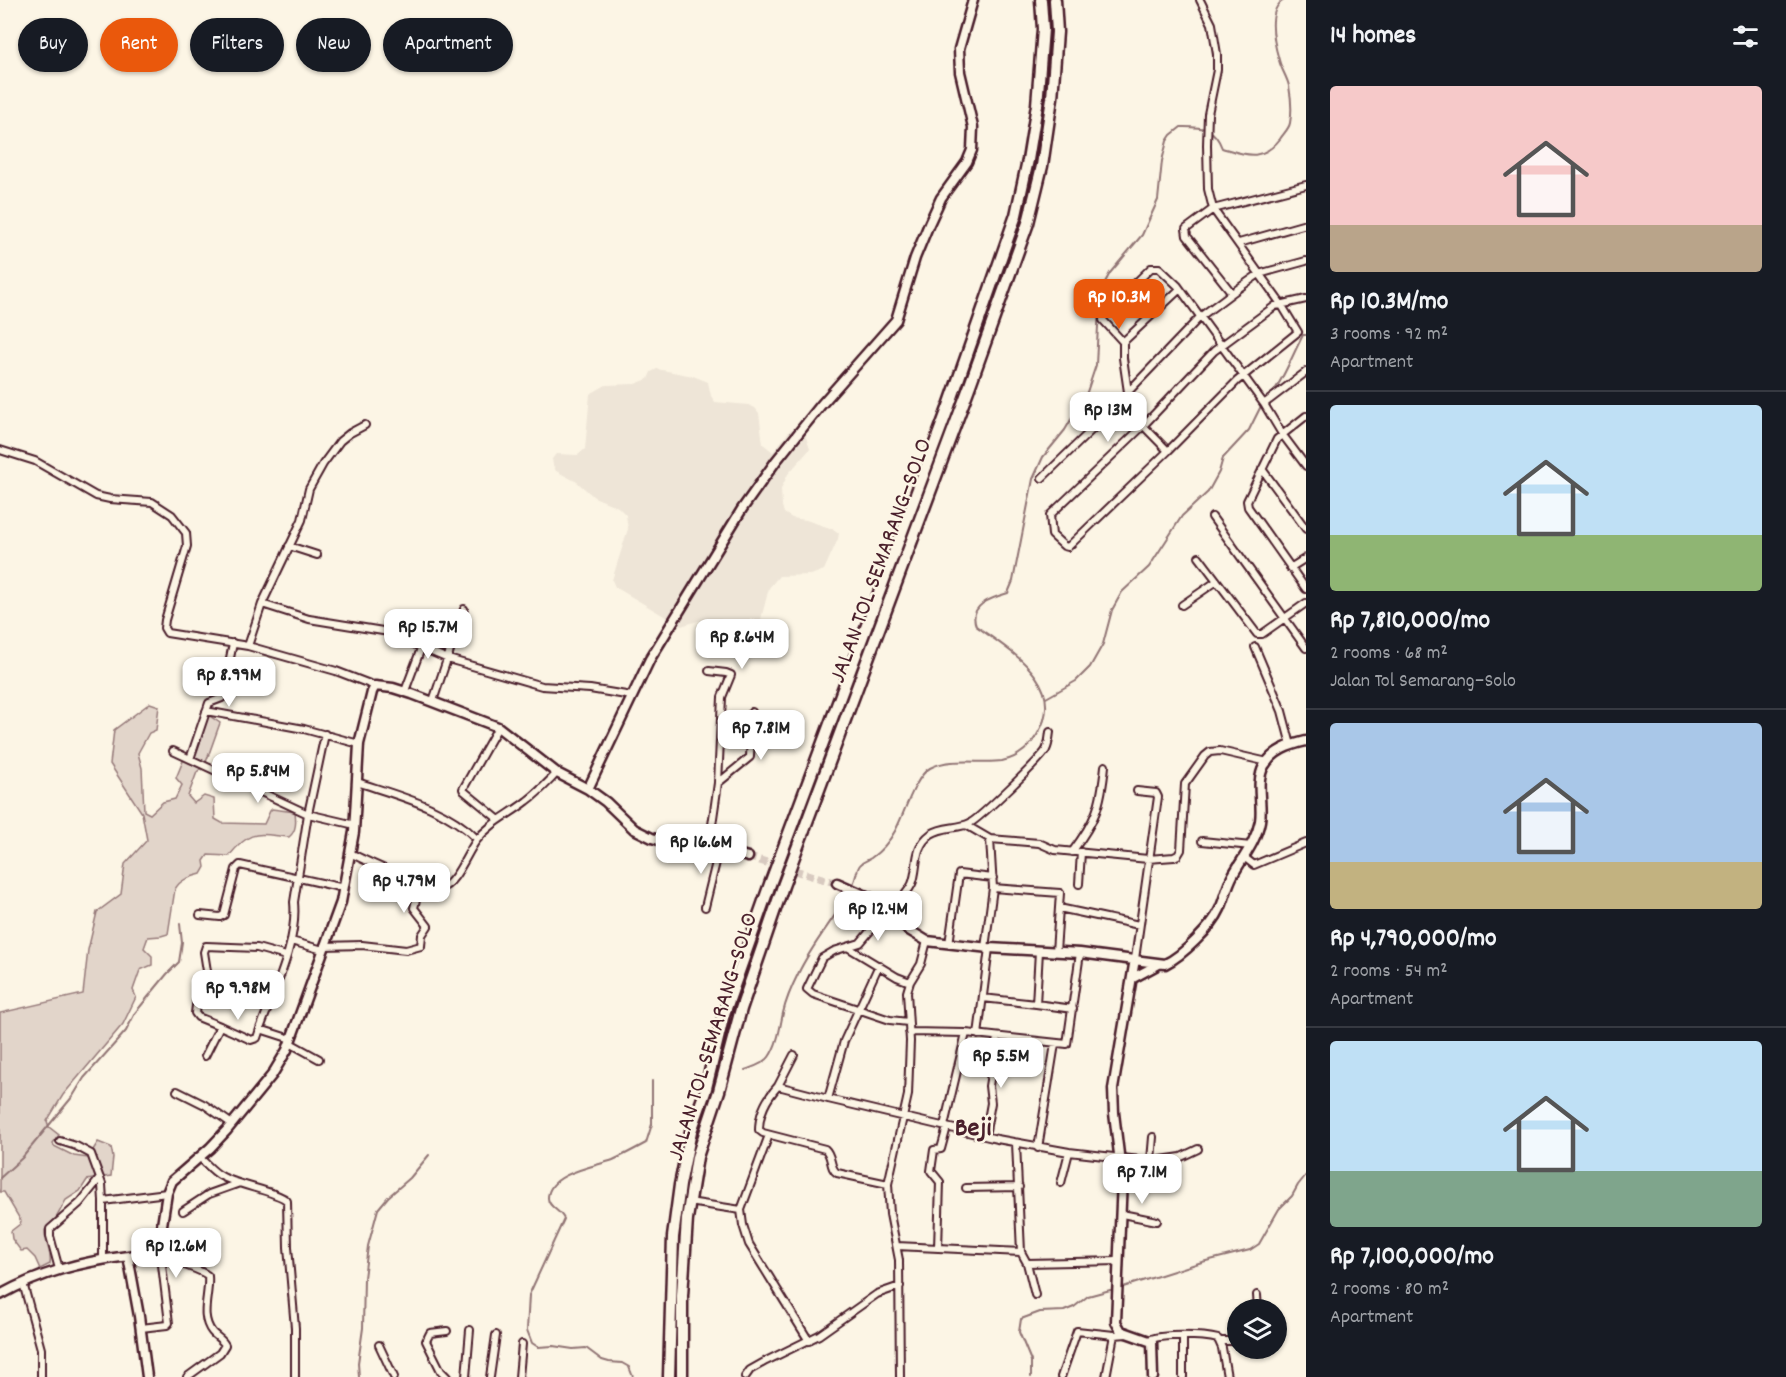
<!DOCTYPE html>
<meta charset="utf-8">
<style>
:root{--surface:#171b24;--page:#242831;--text:#f1f3f6;--muted:#9ea1a6;--line:#363941;--accent:#ea580c}
body{margin:0;font-family:Dekko,sans-serif;background:var(--page);color:var(--text);height:100vh;display:flex;flex-direction:column;font-size:22px;white-space:nowrap}
*{box-sizing:border-box;margin:0}
p{font-size:20px;color:var(--muted)}
.icon{flex:none;width:33px;height:33px;fill:none;stroke:currentColor;stroke-width:2;stroke-linecap:round;stroke-linejoin:round}
.map{position:relative;flex:1;overflow:hidden}
.details{display:flex;flex-direction:column;background:var(--surface);width:480px}
.details>*{flex:none}
.top-card{position:absolute;left:18px;top:18px;width:570px;height:54px;display:flex;gap:12px}
.tools{position:absolute;left:1227px;top:1299px;display:grid;gap:12px}
.tools a{display:grid;place-items:center;width:60px;height:60px;border-radius:50%;background:var(--surface);box-shadow:0 2px 4px #0004;font-size:30px}
.price{position:absolute;translate:-50% -51px;padding:0 14px;border-radius:12px;background:#fff;color:#222;font-size:20px;line-height:39px;filter:drop-shadow(0 2px 3px #0008)}
.price::after{content:'';position:absolute;left:50%;top:36px;width:18px;height:14px;margin-left:-9px;background:inherit;clip-path:polygon(0 0,100% 0,50% 100%)}
.price.selected{background:var(--accent);color:#fff}
ul{padding:0;list-style:none}
li{display:grid;align-content:center;gap:12px;height:318px;padding:0 24px}
li+li{border-top:2px solid var(--line)}
li span{display:grid;place-items:center;height:186px;border-radius:6px;color:#555}
li>.icon{margin-inline-start:auto}
span .icon{width:108px;height:108px;fill:#fffc;stroke-width:1}
li b{font-size:26px}
h2{display:flex;justify-content:space-between;align-items:center;height:72px;padding:0 24px;font-size:26px}
.chip{padding:0 21px;border-radius:27px;background:var(--surface);box-shadow:0 2px 4px #0004;font-size:21px;line-height:54px}
.chip.selected{background:var(--accent);color:#fff}
main{display:flex;flex:1;min-height:0}
.map>svg:first-child{display:block}
</style>
<main>
<div class="map">
<svg width="1306" height="1377" viewBox="0 0 1306 1377">
<rect width="100%" height="100%" fill="#fcf5e5"/>
<filter id="ink" filterUnits="userSpaceOnUse"><feTurbulence type="fractalNoise" baseFrequency=".0167" numOctaves="2"/><feDisplacementMap in="SourceGraphic" scale="12" xChannelSelector="R" yChannelSelector="G"/><feConvolveMatrix kernelMatrix="1 2 1 2 8 2 1 2 1" color-interpolation-filters="sRGB"/></filter>
<g filter="url(#ink)">
<path fill="#eee5d7" d="M657 369 693 376 708 382 711 396 715 402 749 405 755 408 759 413 763 444 773 452 791 429 805 434 810 449 788 474 781 489 782 506 784 513 792 518 806 520 833 529 839 533 838 539 824 570 811 575 779 576 769 588 761 619H718L698 621 681 626 615 587 612 580 628 529 626 515 618 507 594 497 577 482 556 471 553 465 552 459 556 454 578 455 585 449 590 394 606 385 635 384 648 379 651 372Z"/>
<path fill="#e2d5ca" stroke="#967a7a" stroke-width="1.5" d="M150 703 159 706 156 730 149 733 138 753 142 768 144 811 150 814 163 802 175 799 182 785 176 778 183 761 195 750 208 715 220 723 205 765 197 772 188 796 194 803 204 796 214 799 215 819 222 823 264 824 270 811 272 809 295 812C296 820 297 831 289 837 256 834 251 829 229 856L208 855 204 861 205 867 201 874C190 877 181 879 175 889L168 934 161 936 148 937 144 948 152 956V965L140 970 133 990 136 997 123 1024 63 1095 47 1121 49 1127 59 1135 53 1143 54 1146 74 1156 88 1158 98 1142 111 1147 113 1157 111 1176 87 1180 80 1191 66 1200 56 1218 45 1230C44 1242 52 1251 50 1264L40 1269 35 1258 27 1250 21 1251 12 1239 11 1231 20 1224 21 1221 4 1192H0V1013L83 994 88 950 97 912 121 894 125 864 147 840 142 813 110 764 114 730Z"/>
<g fill="none" stroke-linecap="round" stroke-linejoin="round">
<path stroke="#917474" stroke-width="2" d="M1271 396C1284 378 1292 356 1303 335H1306
M1046 698 1076 681 1090 667 1103 644 1112 610 1122 592 1149 567 1182 516 1208 492 1219 472 1223 458 1249 430 1262 404
M852 886C856 880 856 870 860 865 862 862 868 860 871 858 881 851 889 842 895 831 903 817 915 776 930 768 950 757 980 764 1002 761 1018 758 1029 748 1037 735 1069 684 1010 651 976 626 968 605 991 598 1008 593L1013 581 1033 479 1043 457 1065 430 1087 392 1096 365 1099 306 1103 286 1110 273 1142 235 1158 200 1162 161 1167 141 1171 135 1181 127C1201 127 1214 126 1222 148 1246 155 1262 162 1280 139 1283 134 1289 129 1290 123 1292 113 1291 97 1289 86 1287 77 1281 69 1279 60 1274 43 1266 10 1284 0
M745 1070C753 1067 764 1064 769 1057 778 1044 780 1027 783 1013 786 1000 792 986 798 974 812 944 834 920 850 891
M0 1178 22 1158 73 1096 84 1078 126 1031 135 1013 167 974 179 962 182 943 180 924
M1120 1288 1202 1262 1250 1250 1259 1244 1279 1209 1292 1196 1298 1185 1306 1175
M359 1377 358 1363 363 1328 364 1278 368 1246 378 1209 388 1197 410 1178 429 1155
M633 1377 629 1367 622 1363 609 1362 602 1360 586 1348 573 1349 553 1346 538 1347 532 1343 527 1330 529 1295 564 1219C560 1210 548 1207 548 1198 548 1173 596 1166 613 1160 624 1155 635 1149 646 1143L652 1124V1081
M1031 1377V1361L1019 1332 1021 1319 1040 1312 1064 1311 1074 1307 1088 1296 1114 1289"/>
<path stroke="#d8cac0" stroke-width="8" stroke-dasharray="8 4" stroke-linecap="butt" d="M748 857 837 883"/>
<defs>
<path id="street" d="M1200 0 1212 24 1217 54V70L1208 114 1207 145 1208 189 1213 209 1281 304 1298 332 1237 381 1168 451 1068 547 1064 546 1052 535 1050 515 1143 426 1214 351 1275 306 1306 299
M1239 243 1306 224
M1232 293 1187 236 1186 229 1213 209 1306 185
M1123 342 1103 320 1104 314 1151 268H1159L1178 286 1264 404 1282 434 1306 466
M1128 392 1200 317 1232 293 1259 274 1306 261
M1122 404 1128 392 1123 358V342L1180 289
M1264 404 1306 372
M1306 416 1277 439 1247 501 1248 507 1306 589
M0 450 35 461 96 496 110 499 152 502 172 515 186 533 187 546 165 620 164 628 167 633 248 646 336 671 375 686
M1262 469 1306 529
M1042 478 1105 417 1122 404 1168 451
M1212 517 1306 648
M289 546 317 555
M1199 557 1257 634H1262L1306 603
M1290 568 1306 558
M262 604 309 619 389 632 420 647 448 659 542 686 590 689 632 696
M1182 605 1217 581
M248 646 262 604 302 520 309 489 323 464 340 441 350 433 365 425
M1255 647 1282 711 1291 745
M709 671 726 673 731 675 722 697 718 783 709 846
M405 691 431 622
M433 701 464 609
M206 711 304 729 359 744
M498 727 463 789 464 791 498 819
M173 751 308 814 355 825
M190 759 209 703 222 698 233 643
M357 782C399 796 445 807 477 839
M718 783 750 757 752 712
M966 825 990 839
M1202 841 1251 846
M1072 852C1096 820 1101 806 1105 766
M350 853C364 860 429 890 441 888 455 885 467 853 476 841 490 823 509 815 527 801 538 793 547 783 557 773
M1244 857 1254 865 1306 843
M1079 884 1081 852
M993 888 1060 893 1056 952
M705 907 719 850
M1059 908 1139 925
M887 911 860 943 834 951 822 958 807 989 813 994 890 1020 908 1022
M888 912C896 904 907 895 912 884 919 868 912 848 931 834 943 826 958 829 970 823 980 818 1041 759 1046 750 1049 744 1049 739 1050 732
M200 915 220 917 224 915 236 869 240 865 344 888
M291 941 323 950
M949 944 959 874 993 878
M324 946 362 945 406 950 421 946 422 935 428 926 414 908 420 883
M849 948 897 977 910 982
M985 948 993 888 990 839 1039 843 1055 850 1148 859 1174 857 1178 855 1181 850 1185 784 1205 756 1210 752 1220 751 1268 762
M1039 951 1036 1004 1073 1009
M1135 959 1158 797 1156 793 1137 791
M879 965 844 1041 828 1099 997 1139 1069 1152 1140 1160H1161L1181 1157 1198 1149
M983 998 1036 1004
M220 1026 198 1017 195 1013 198 992 207 971 204 952 206 946 257 948 286 956
M260 1029C274 990 298 943 294 902L308 814 325 734
M909 1032 966 1033 1067 1044 1080 953
M978 1035 989 948
M290 1043 319 1059
M205 1056 220 1026 251 1040 257 1038 260 1029 291 1039
M778 1086 794 1055
M177 1091 205 1105 232 1124
M828 1099 778 1086C767 1098 759 1114 759 1130L763 1133 825 1149C833 1156 829 1168 837 1173L888 1184
M944 1126 966 1033
M985 1136 991 1103 989 1086 997 1037
M60 1141 76 1146 91 1154 102 1184 103 1201
M1016 1143 1021 1252 1027 1263 1119 1261
M1038 1148 1055 1044
M200 1158C207 1164 213 1172 221 1176 236 1185 280 1192 287 1201L288 1247 295 1328V1377
M1151 1160 1153 1137
M1061 1183 1069 1152
M966 1188 1019 1187
M689 1202 741 1210 743 1225 749 1244 809 1341
M741 1210 769 1135
M183 1211 209 1194 237 1184
M1122 1214 1157 1221
M897 1246 1021 1252
M938 1248 940 1182 931 1171 934 1150 941 1149 947 1127
M161 1257C172 1261 203 1270 208 1276 210 1295 199 1315 212 1332 216 1337 222 1339 225 1345L220 1353 187 1377
M103 1259V1201L167 1193
M1027 1263 1035 1295
M59 1269 50 1236V1229L80 1203 100 1178
M23 1283 41 1349V1377
M1257 1295 1258 1310
M141 1328 167 1325 169 1323 161 1257 156 1247
M1149 1340C1161 1334 1204 1335 1218 1339L1222 1348 1227 1377
M1220 1341H1238
M379 1345 394 1377
M447 1377 441 1371 426 1341 430 1333 447 1331
M466 1377 470 1330
M490 1377 496 1335
M519 1377 522 1344
M745 1377 750 1370 766 1361 819 1335 877 1294 900 1286
M900 1377 899 1260 890 1214 888 1184 908 1095 910 1041 907 992 910 982 921 964 927 941
M1061 1377 1077 1331 1114 1335 1127 1334
M1106 1377 1114 1335
M1183 1377V1337"/>
<path id="secondary" d="M588 789 650 659 742 509 776 461 821 405 896 320 915 258 929 224 941 198 967 162 972 150 973 127 960 72 959 49 973 0
M837 883 871 898 907 929 927 941 989 948 1080 953 1165 964C1182 956 1212 927 1220 909 1225 898 1227 886 1233 875 1243 857 1256 842 1260 821 1263 804 1255 782 1264 766 1274 750 1289 745 1306 741
M1135 959 1113 1089 1114 1113 1122 1179 1116 1322 1121 1331 1152 1342 1153 1377
M1133 978 1159 964
M0 1295C42 1272 80 1262 128 1256
M147 1377 139 1316 128 1256 148 1253 156 1247 160 1238 167 1193 172 1181 210 1148 227 1130 272 1075 287 1050 341 902 354 832 359 744 372 692 375 686 393 688 412 694 498 727 557 773 588 789 606 802 634 829 652 838 669 843 709 846 748 857"/>
<path id="highway" d="M669 1377 673 1237 680 1185 691 1131 705 1092 724 1014 770 884 949 406 1016 215 1028 160 1037 105 1043 29 1041 0
M682 1377V1296L687 1219 697 1157 719 1091 741 1009 783 886 970 385 1028 223 1042 166 1052 98 1057 32 1055 0"/>
</defs>
<use href="#street" stroke="#4a1f2b" stroke-width="10"/>
<use href="#secondary" stroke="#4a1f2b" stroke-width="13"/>
<use href="#highway" stroke="#4a1f2b" stroke-width="15"/>
<use href="#street" stroke="#fcf5e5" stroke-width="6"/>
<use href="#secondary" stroke="#fcf5e5" stroke-width="8"/>
<use href="#highway" stroke="#fcf5e5" stroke-width="10"/>
</g>
</g>
<g text-anchor="middle" dominant-baseline="central" stroke-width="5" stroke-linejoin="round" paint-order="stroke">
<g font-size="24" fill="#4a1f2b" stroke="#fcf5e5">
<text transform="translate(882 561) rotate(-70)">JALAN TOL SEMARANG–SOLO</text>
<text transform="translate(714 1037) rotate(-73)">JALAN TOL SEMARANG–SOLO</text>
</g>
<g font-size="27" font-weight="bold" fill="#4a1f2b" stroke="#fcf5e5">
<text x="973" y="1129">Beji</text>
</g>
</g>
</svg>
<div class="tools">
<a><svg class="icon" aria-label="layers" viewBox="0 0 24 24"><path d="M12 4l9 5-9 5-9-5zM3 14l9 5 9-5"/></svg></a>
</div>
<b class="price selected" style="left:1119px;top:330px">Rp 10.3M</b>
<b class="price" style="left:1108px;top:443px">Rp 13M</b>
<b class="price" style="left:428px;top:660px">Rp 15.7M</b>
<b class="price" style="left:742px;top:670px">Rp 8.64M</b>
<b class="price" style="left:229px;top:708px">Rp 8.99M</b>
<b class="price" style="left:761px;top:761px">Rp 7.81M</b>
<b class="price" style="left:258px;top:804px">Rp 5.84M</b>
<b class="price" style="left:701px;top:875px">Rp 16.6M</b>
<b class="price" style="left:404px;top:914px">Rp 4.79M</b>
<b class="price" style="left:878px;top:942px">Rp 12.4M</b>
<b class="price" style="left:238px;top:1021px">Rp 9.98M</b>
<b class="price" style="left:1001px;top:1089px">Rp 5.5M</b>
<b class="price" style="left:1142px;top:1205px">Rp 7.1M</b>
<b class="price" style="left:176px;top:1279px">Rp 12.6M</b>
<div class="top-card">
<a class="chip">Buy</a>
<a class="chip selected">Rent</a>
<a class="chip">Filters</a>
<a class="chip">New</a>
<a class="chip">Apartment</a>
</div>
</div>
<section class="details">
<h2>14 homes<svg class="icon" aria-label="filters" viewBox="0 0 24 24"><path d="M4 7h16M4 17h16"/><circle cx="9" cy="7" r="2"/><circle cx="15" cy="17" r="2"/></svg></h2>
<ul>
<li><span style="background:linear-gradient(#f6c9c9 75%,#b9a48a 0)"><svg class="icon" aria-label="home" viewBox="0 0 24 24"><path d="M3 11l9-7 9 7M6 9v11h12V9"/></svg></span><div><b>Rp 10.3M/mo</b><p>3 rooms · 92 m²</p><p>Apartment</p></div></li>
<li><span style="background:linear-gradient(#bfe0f5 70%,#8fb573 0)"><svg class="icon" aria-label="home" viewBox="0 0 24 24"><path d="M3 11l9-7 9 7M6 9v11h12V9"/></svg></span><div><b>Rp 7,810,000/mo</b><p>2 rooms · 68 m²</p><p>Jalan Tol Semarang–Solo</p></div></li>
<li><span style="background:linear-gradient(#a9c7e8 75%,#c2b280 0)"><svg class="icon" aria-label="home" viewBox="0 0 24 24"><path d="M3 11l9-7 9 7M6 9v11h12V9"/></svg></span><div><b>Rp 4,790,000/mo</b><p>2 rooms · 54 m²</p><p>Apartment</p></div></li>
<li><span style="background:linear-gradient(#bfe0f5 70%,#7fa58c 0)"><svg class="icon" aria-label="home" viewBox="0 0 24 24"><path d="M3 11l9-7 9 7M6 9v11h12V9"/></svg></span><div><b>Rp 7,100,000/mo</b><p>2 rooms · 80 m²</p><p>Apartment</p></div></li>
</ul>
</section>
</main>
